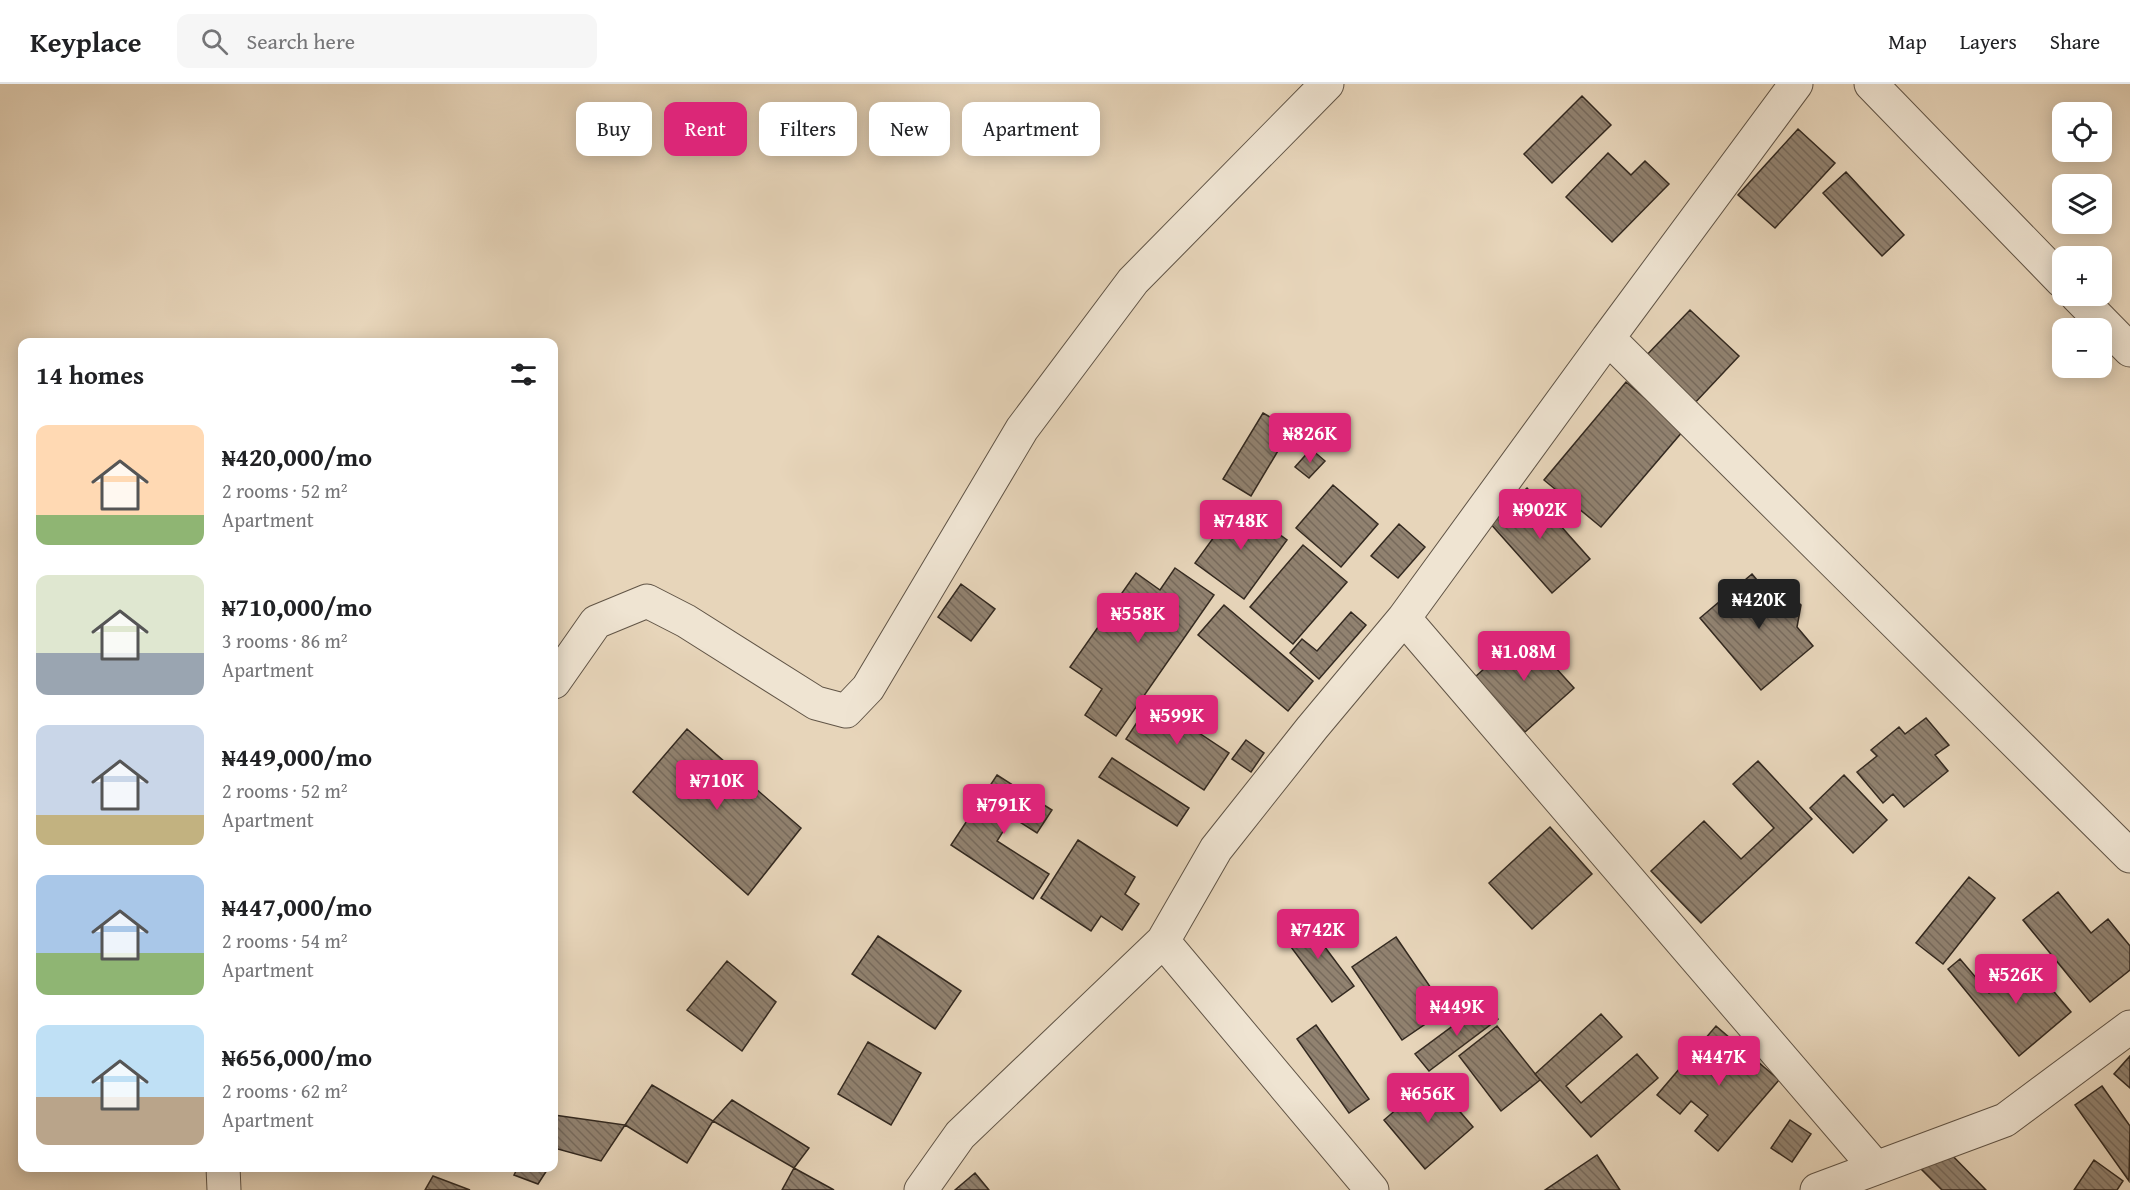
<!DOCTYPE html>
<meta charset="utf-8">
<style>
:root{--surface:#fff;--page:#f6f6f6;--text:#202124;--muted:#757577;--line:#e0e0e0;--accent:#db2777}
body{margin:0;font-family:"Gentium Book Plus",serif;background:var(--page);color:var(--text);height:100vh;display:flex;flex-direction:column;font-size:22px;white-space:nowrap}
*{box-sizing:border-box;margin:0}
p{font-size:20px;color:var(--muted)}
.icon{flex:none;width:33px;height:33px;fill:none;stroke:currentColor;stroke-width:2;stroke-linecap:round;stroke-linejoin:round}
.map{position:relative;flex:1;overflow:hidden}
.drawer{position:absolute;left:18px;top:254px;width:540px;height:834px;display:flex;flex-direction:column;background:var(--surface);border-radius:12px;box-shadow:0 3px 15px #0003}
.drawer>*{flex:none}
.hud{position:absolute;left:576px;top:18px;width:570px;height:54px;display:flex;gap:12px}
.fabs{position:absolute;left:2052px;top:18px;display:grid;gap:12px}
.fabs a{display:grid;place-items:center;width:60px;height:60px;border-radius:12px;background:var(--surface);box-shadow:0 3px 15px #0003;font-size:30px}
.price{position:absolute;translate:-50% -51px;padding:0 14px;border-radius:6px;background:var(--accent);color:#fff;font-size:20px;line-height:39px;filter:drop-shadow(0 2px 3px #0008)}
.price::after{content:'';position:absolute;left:50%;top:36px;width:18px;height:14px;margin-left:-9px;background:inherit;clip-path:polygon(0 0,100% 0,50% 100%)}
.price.active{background:#222;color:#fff}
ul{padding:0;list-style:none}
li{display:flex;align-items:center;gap:18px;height:150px;padding:0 18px}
li span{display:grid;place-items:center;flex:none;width:168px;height:120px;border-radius:12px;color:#555}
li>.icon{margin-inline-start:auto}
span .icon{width:72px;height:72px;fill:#fffc;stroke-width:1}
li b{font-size:26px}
h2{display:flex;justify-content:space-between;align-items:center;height:72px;padding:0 18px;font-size:26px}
.tag{padding:0 21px;border-radius:12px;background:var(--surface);box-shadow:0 3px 15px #0003;font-size:21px;line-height:54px}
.tag.active{background:var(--accent);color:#fff}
header{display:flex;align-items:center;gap:36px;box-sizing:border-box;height:84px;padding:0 30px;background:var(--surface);border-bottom:2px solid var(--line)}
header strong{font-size:28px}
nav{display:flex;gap:33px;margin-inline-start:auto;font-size:21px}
.search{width:420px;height:54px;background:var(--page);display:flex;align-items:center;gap:15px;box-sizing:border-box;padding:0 21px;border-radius:12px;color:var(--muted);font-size:22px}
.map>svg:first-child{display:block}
</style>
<header>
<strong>Keyplace</strong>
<div class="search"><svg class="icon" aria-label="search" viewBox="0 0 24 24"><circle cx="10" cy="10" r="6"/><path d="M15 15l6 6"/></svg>Search here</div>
<nav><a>Map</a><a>Layers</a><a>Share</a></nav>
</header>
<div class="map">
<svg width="2130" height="1106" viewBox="0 0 2130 1106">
<defs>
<pattern id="building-back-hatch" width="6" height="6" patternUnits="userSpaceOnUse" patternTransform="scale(1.5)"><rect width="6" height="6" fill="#918270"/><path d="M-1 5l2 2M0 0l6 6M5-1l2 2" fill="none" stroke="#776a5c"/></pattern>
</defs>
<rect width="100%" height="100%" fill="#e7d5ba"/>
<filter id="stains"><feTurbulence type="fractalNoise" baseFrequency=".00333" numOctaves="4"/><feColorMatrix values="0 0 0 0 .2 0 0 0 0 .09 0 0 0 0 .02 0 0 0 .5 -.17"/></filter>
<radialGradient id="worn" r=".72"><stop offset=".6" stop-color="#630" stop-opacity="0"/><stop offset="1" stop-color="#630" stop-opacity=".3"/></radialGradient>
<path fill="url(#building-back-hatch)" stroke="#332920" stroke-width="1.5" d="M1582 12 1611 41 1552 99 1524 70Z
M1798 45 1835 79 1775 144 1738 111Z
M1608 69 1631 91 1645 77 1669 100 1612 158 1566 113Z
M1846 88 1904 151 1882 172 1823 109Z
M1690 226 1739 272 1692 322 1642 276Z
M1626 298 1683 347 1601 443 1544 396Z
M1263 329 1291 345 1251 412 1223 395Z
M1311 365 1325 377 1309 394 1295 383Z
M1333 401 1378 440 1341 483 1296 444Z
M1527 404 1590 475 1552 509 1489 438Z
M1238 420 1287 456 1244 515 1195 479Z
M1399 440 1425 463 1398 494 1371 472Z
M1303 461 1347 498 1293 560 1250 523Z
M1175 484 1214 511 1116 652 1085 631 1102 605 1070 583 1136 489 1160 506Z
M1752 490 1767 508 1786 507 1801 521 1797 543 1813 562 1761 606 1700 534Z
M961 500 995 525 971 557 938 533Z
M1224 521 1313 597 1288 627 1198 551Z
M1351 528 1366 541 1319 595 1290 569 1302 555 1317 567Z
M1524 549 1574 604 1525 648 1475 593Z
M1151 617 1229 669 1204 706 1126 655Z
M1926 634 1949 661 1935 671 1948 687 1904 723 1893 710 1883 719 1857 688 1877 672 1871 666 1899 643 1905 650Z
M687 645 801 744 748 811 633 708Z
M1246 656 1264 669 1251 688 1232 675Z
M1112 674 1189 724 1177 742 1099 693Z
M1758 677 1812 735 1701 839 1651 787 1704 737 1741 775 1774 744 1733 700Z
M997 691 1052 726 1037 749 1012 733 997 757 1049 790 1033 815 951 761Z
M1844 691 1887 736 1853 769 1810 724Z
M1550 743 1592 790 1532 845 1489 799Z
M1078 756 1135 793 1125 810 1139 820 1122 846 1101 832 1091 847 1041 814Z
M1969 793 1995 814 1943 880 1916 859Z
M2058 808 2091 849 2108 835 2130 862V886L2090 918 2023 836Z
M1304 835 1354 902 1332 918 1282 851Z
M878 852 961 907 935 945 852 890Z
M1396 853 1446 926 1402 956 1352 883Z
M1960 875 1989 909 2028 877 2071 928 2019 972 1948 885Z
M727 877 776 918 742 967 687 926Z
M1485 918 1498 935 1429 987 1415 970Z
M1601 930 1622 953 1566 1002 1581 1019 1637 970 1658 994 1591 1053 1535 990Z
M1316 941 1369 1015 1349 1029 1297 955Z
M1497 942 1540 996 1501 1027 1459 972Z
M1716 942 1779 996 1718 1067 1695 1047 1708 1031 1691 1017 1680 1030 1657 1011Z
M868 958 921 989 891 1041 838 1010Z
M2130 972V1004L2114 990Z
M1432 995 1473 1043 1425 1085 1384 1036Z
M652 1001 713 1037 687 1079 625 1041Z
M2102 1002 2130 1042 2129 1097 2075 1021Z
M732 1016 809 1064 794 1084 713 1037Z
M554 1031 625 1041 601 1077 554 1064Z
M1790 1036 1811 1050 1792 1078 1771 1064Z
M1942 1061 1986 1106H1942L1919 1083Z
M1597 1071 1620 1106H1545Z
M2094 1076 2123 1097 2117 1106H2074Z
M518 1083H549L538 1100 514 1091Z
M794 1084 834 1106H782Z
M975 1089 989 1106H955Z
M433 1092 470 1106H425Z"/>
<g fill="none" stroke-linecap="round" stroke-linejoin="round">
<defs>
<path id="minor" d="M1796 0 1608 254 2130 772
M1871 0 2062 197
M2077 212 2130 266
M1404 534 1608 254
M554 598 596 538 647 517 686 537 816 619 846 627 868 604 1022 345 1133 197 1327 0
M1163 857 1372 1106
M223 1083 224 1106
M921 1106 960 1051 1163 857 1216 765 1312 644 1404 534 1876 1084
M1817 1106 2005 1036 2130 943"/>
</defs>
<use href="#minor" stroke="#605446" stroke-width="35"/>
<use href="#minor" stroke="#efe4d2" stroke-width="33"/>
</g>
<rect width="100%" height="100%" filter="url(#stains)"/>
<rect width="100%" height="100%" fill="url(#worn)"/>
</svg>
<div class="fabs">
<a><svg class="icon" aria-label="locate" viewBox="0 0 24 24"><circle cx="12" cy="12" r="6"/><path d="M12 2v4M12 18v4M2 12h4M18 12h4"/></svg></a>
<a><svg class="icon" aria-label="layers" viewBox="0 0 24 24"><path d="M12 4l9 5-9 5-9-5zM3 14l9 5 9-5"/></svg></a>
<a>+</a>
<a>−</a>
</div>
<b class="price" style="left:1310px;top:380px">₦826K</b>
<b class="price" style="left:1540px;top:456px">₦902K</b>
<b class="price" style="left:1241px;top:467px">₦748K</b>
<b class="price active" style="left:1759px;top:546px">₦420K</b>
<b class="price" style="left:1138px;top:560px">₦558K</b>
<b class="price" style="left:1524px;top:598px">₦1.08M</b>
<b class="price" style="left:1177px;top:662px">₦599K</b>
<b class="price" style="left:717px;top:727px">₦710K</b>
<b class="price" style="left:1004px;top:751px">₦791K</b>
<b class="price" style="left:1318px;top:876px">₦742K</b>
<b class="price" style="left:2016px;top:921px">₦526K</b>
<b class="price" style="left:1457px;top:953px">₦449K</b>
<b class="price" style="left:1719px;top:1003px">₦447K</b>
<b class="price" style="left:1428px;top:1040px">₦656K</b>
<div class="hud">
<a class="tag">Buy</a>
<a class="tag active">Rent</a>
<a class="tag">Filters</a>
<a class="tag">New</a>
<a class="tag">Apartment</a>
</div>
<section class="drawer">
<h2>14 homes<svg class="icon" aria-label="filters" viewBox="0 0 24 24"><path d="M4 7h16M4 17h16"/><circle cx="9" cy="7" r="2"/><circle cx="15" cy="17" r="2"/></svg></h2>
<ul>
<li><span style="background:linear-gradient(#ffd9b3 75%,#8fb573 0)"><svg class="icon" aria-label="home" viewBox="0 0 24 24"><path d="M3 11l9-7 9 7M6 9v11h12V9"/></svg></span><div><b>₦420,000/mo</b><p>2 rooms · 52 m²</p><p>Apartment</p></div></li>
<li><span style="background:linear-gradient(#dfe7d0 65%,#9aa5b1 0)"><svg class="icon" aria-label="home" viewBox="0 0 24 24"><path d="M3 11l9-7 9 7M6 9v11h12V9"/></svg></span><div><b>₦710,000/mo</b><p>3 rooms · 86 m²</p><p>Apartment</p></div></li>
<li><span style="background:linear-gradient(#c9d6e8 75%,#c2b280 0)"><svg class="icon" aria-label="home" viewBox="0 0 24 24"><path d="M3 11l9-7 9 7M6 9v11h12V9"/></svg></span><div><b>₦449,000/mo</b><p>2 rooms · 52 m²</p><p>Apartment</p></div></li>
<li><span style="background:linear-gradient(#a9c7e8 65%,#8fb573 0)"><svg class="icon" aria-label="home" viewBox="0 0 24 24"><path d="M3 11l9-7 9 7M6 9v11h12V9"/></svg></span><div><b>₦447,000/mo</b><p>2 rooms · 54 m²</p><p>Apartment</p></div></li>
<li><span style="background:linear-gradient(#bfe0f5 60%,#b9a48a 0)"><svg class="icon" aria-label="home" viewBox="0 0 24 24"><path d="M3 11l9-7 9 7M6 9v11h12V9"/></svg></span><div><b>₦656,000/mo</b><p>2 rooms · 62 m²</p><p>Apartment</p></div></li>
</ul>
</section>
</div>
